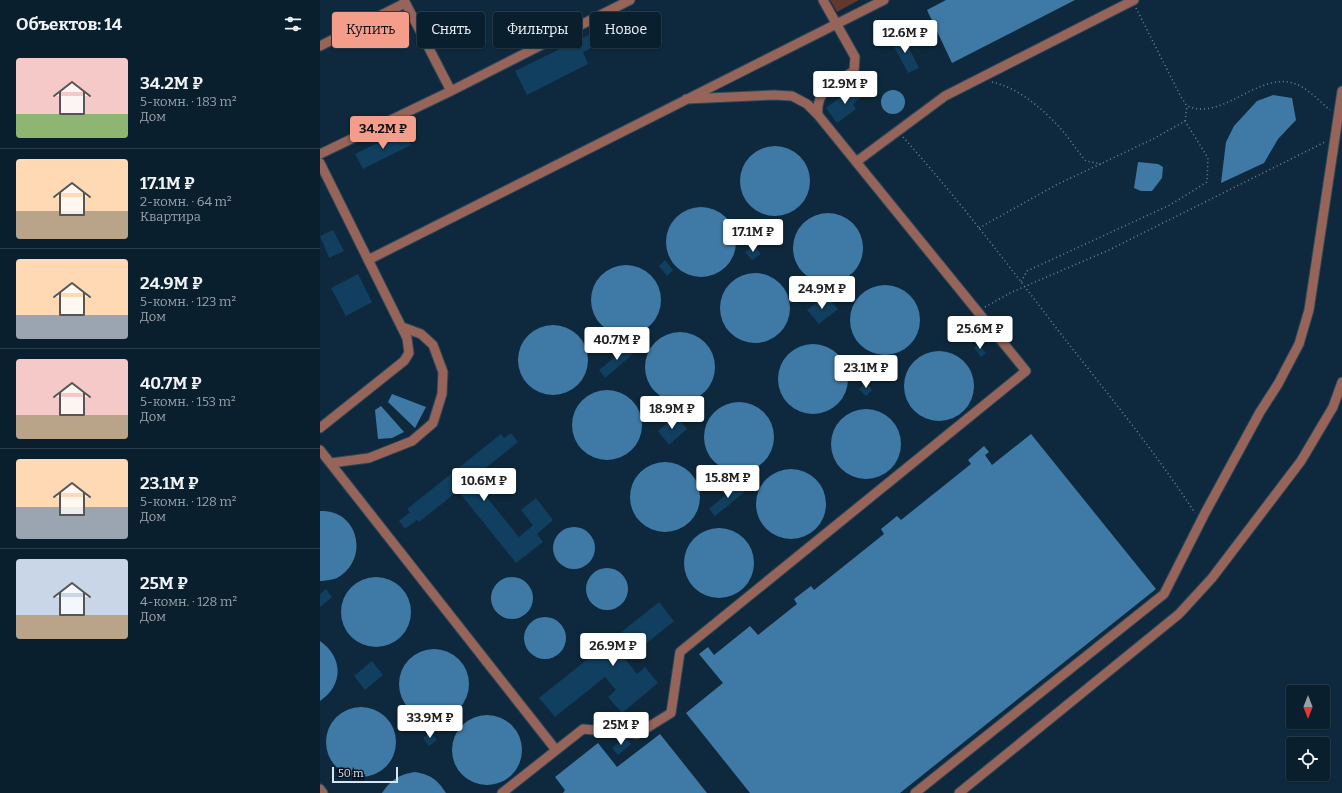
<!DOCTYPE html>
<html lang="ru">
<meta charset="utf-8">
<style>
:root{--surface:#0a1f2e;--page:#132736;--text:#f1f3f6;--muted:#99a2aa;--line:#2a3d4a;--accent:#f49d8b}
body{margin:0;font-family:Bitter,serif;background:var(--page);color:var(--text);height:100vh;display:flex;flex-direction:column;font-size:15px;white-space:nowrap}
*{box-sizing:border-box;margin:0}
p{font-size:13px;color:var(--muted)}
.icon{flex:none;width:22px;height:22px;fill:none;stroke:currentColor;stroke-width:2;stroke-linecap:round;stroke-linejoin:round}
.map{position:relative;flex:1;overflow:hidden}
.drawer{display:flex;flex-direction:column;background:var(--surface);width:320px}
.drawer>*{flex:none}
.guide{position:absolute;left:12px;top:12px;width:380px;height:36px;display:flex;gap:8px}
.needle{width:26px;rotate:180deg}
.controls{position:absolute;left:966px;top:685px;display:grid;gap:8px}
.controls a{display:grid;place-items:center;width:44px;height:44px;border-radius:4px;background:var(--surface);box-shadow:0 1px 3px #0004,0 0 0 1px var(--line);font-size:20px}
.scale{position:absolute;left:12px;bottom:10px;width:66px;box-sizing:border-box;padding-left:4px;border:2px solid #d7e6f3;border-top:0;font-size:11px;line-height:14px;white-space:nowrap;color:#d7e6f3;-webkit-text-stroke:3px #06111a;paint-order:stroke}
.price{position:absolute;translate:-50% -34px;padding:0 9px;border-radius:4px;background:#fff;color:#222;font-size:13px;line-height:26px;filter:drop-shadow(0 1px 2px #0008)}
.price::after{content:'';position:absolute;left:50%;top:24px;width:12px;height:9px;margin-left:-6px;background:inherit;clip-path:polygon(0 0,100% 0,50% 100%)}
.price.current{background:var(--accent);color:#111}
ul{padding:0;list-style:none}
li{display:flex;align-items:center;gap:12px;height:100px;padding:0 16px}
li+li{border-top:1px solid var(--line)}
li span{display:grid;place-items:center;flex:none;width:112px;height:80px;border-radius:4px;color:#555}
li>.icon{margin-inline-start:auto}
span .icon{width:48px;height:48px;fill:#fffc;stroke-width:1}
li b{font-size:17px}
h2{display:flex;justify-content:space-between;align-items:center;height:48px;padding:0 16px;font-size:17px}
.chip{padding:0 14px;border-radius:4px;background:var(--surface);box-shadow:0 1px 3px #0004,0 0 0 1px var(--line);font-size:14px;line-height:36px}
.chip.current{background:var(--accent);color:#111}
main{display:flex;flex:1;min-height:0}
.map>svg:first-child{display:block}
</style>
<main>
<section class="drawer">
<h2>Объектов: 14<svg class="icon" aria-label="filters" viewBox="0 0 24 24"><path d="M4 7h16M4 17h16"/><circle cx="9" cy="7" r="2"/><circle cx="15" cy="17" r="2"/></svg></h2>
<ul>
<li><span style="background:linear-gradient(#f6c9c9 70%,#8fb573 0)"><svg class="icon" aria-label="home" viewBox="0 0 24 24"><path d="M3 11l9-7 9 7M6 9v11h12V9"/></svg></span><div><b>34.2M ₽</b><p>5-комн. · 183 m²</p><p>Дом</p></div></li>
<li><span style="background:linear-gradient(#ffd9b3 65%,#b9a48a 0)"><svg class="icon" aria-label="home" viewBox="0 0 24 24"><path d="M3 11l9-7 9 7M6 9v11h12V9"/></svg></span><div><b>17.1M ₽</b><p>2-комн. · 64 m²</p><p>Квартира</p></div></li>
<li><span style="background:linear-gradient(#ffd9b3 70%,#9aa5b1 0)"><svg class="icon" aria-label="home" viewBox="0 0 24 24"><path d="M3 11l9-7 9 7M6 9v11h12V9"/></svg></span><div><b>24.9M ₽</b><p>5-комн. · 123 m²</p><p>Дом</p></div></li>
<li><span style="background:linear-gradient(#f6c9c9 70%,#b9a48a 0)"><svg class="icon" aria-label="home" viewBox="0 0 24 24"><path d="M3 11l9-7 9 7M6 9v11h12V9"/></svg></span><div><b>40.7M ₽</b><p>5-комн. · 153 m²</p><p>Дом</p></div></li>
<li><span style="background:linear-gradient(#ffd9b3 60%,#9aa5b1 0)"><svg class="icon" aria-label="home" viewBox="0 0 24 24"><path d="M3 11l9-7 9 7M6 9v11h12V9"/></svg></span><div><b>23.1M ₽</b><p>5-комн. · 128 m²</p><p>Дом</p></div></li>
<li><span style="background:linear-gradient(#c9d6e8 70%,#b9a48a 0)"><svg class="icon" aria-label="home" viewBox="0 0 24 24"><path d="M3 11l9-7 9 7M6 9v11h12V9"/></svg></span><div><b>25M ₽</b><p>4-комн. · 128 m²</p><p>Дом</p></div></li>
</ul>
</section>
<div class="map">
<svg width="1022" height="793" viewBox="0 0 1022 793">
<rect width="100%" height="100%" fill="#0e293d"/>
<path fill="#61372e" d="M510 0H539L517 12Z"/>
<path fill="#3f7aa6" d="M626 0H755L632 63 607 10Z
M561 102a12 12 0 1 1 24 0a12 12 0 1 1-24 0Z
M953 95 972 98 976 120 958 139 944 163 901 183 906 142 914 126 937 101Z
M420 181a35 35 0 1 1 70 0a35 35 0 1 1-70 0Z
M818 162 838 164 843 167 842 178 832 191H821L814 188Z
M346 242a35 35 0 1 1 70 0a35 35 0 1 1-70 0Z
M473 248a35 35 0 1 1 70 0a35 35 0 1 1-70 0Z
M271 300a35 35 0 1 1 70 0a35 35 0 1 1-70 0Z
M400 308a35 35 0 1 1 70 0a35 35 0 1 1-70 0Z
M530 320a35 35 0 1 1 70 0a35 35 0 1 1-70 0Z
M198 360a35 35 0 1 1 70 0a35 35 0 1 1-70 0Z
M325 367a35 35 0 1 1 70 0a35 35 0 1 1-70 0Z
M458 379a35 35 0 1 1 70 0a35 35 0 1 1-70 0Z
M584 386a35 35 0 1 1 70 0a35 35 0 1 1-70 0Z
M252 425a35 35 0 1 1 70 0a35 35 0 1 1-70 0Z
M72 394 106 407 95 428 68 402Z
M384 437a35 35 0 1 1 70 0a35 35 0 1 1-70 0Z
M61 406 84 432 72 438 58 439 55 410Z
M511 444a35 35 0 1 1 70 0a35 35 0 1 1-70 0Z
M711 434 836 589 580 793H430L366 713 403 683 379 654 388 647 394 655 430 626 438 635 477 604 474 599 491 586 494 590 564 534 561 529 577 516 581 520 651 464 648 460 664 446 669 452 665 455 672 465Z
M310 497a35 35 0 1 1 70 0a35 35 0 1 1-70 0Z
M436 504a35 35 0 1 1 70 0a35 35 0 1 1-70 0Z
M0 511C39 509 50 560 17 578 12 580 6 580 2 581H0Z
M233 548a21 21 0 1 1 42 0a21 21 0 1 1-42 0Z
M364 563a35 35 0 1 1 70 0a35 35 0 1 1-70 0Z
M266 589a21 21 0 1 1 42 0a21 21 0 1 1-42 0Z
M171 598a21 21 0 1 1 42 0a21 21 0 1 1-42 0Z
M21 612a35 35 0 1 1 70 0a35 35 0 1 1-70 0Z
M204 638a21 21 0 1 1 42 0a21 21 0 1 1-42 0Z
M0 641C23 657 24 685 0 701Z
M79 684a35 35 0 1 1 70 0a35 35 0 1 1-70 0Z
M6 742a35 35 0 1 1 70 0a35 35 0 1 1-70 0Z
M132 750a35 35 0 1 1 70 0a35 35 0 1 1-70 0Z
M340 734 387 793H243L245 790 235 777 278 743 297 767Z
M95 772C111 775 117 779 126 793H62C72 779 78 775 95 772Z"/>
<path fill="#103f5f" d="M297 21 302 33 263 52 268 64 207 95 195 71Z
M583 36 599 68 588 73 571 41Z
M535 86 543 96 533 104 536 109 517 123 506 108Z
M84 130 91 145 43 169 35 154Z
M13 230 24 251 9 258 0 236Z
M434 245 441 254 432 260 425 252Z
M345 260 353 270 347 276 339 266Z
M38 274 52 302 26 316 11 288Z
M506 295 518 309 499 324 487 310Z
M659 344 666 353 661 357 654 348Z
M309 345 315 352 285 378 279 370Z
M546 383 552 390 546 396 539 389Z
M356 416 367 429 349 445 338 431Z
M191 433 198 442 152 479 199 537 213 525 201 510 216 498 233 520 217 534 223 542 196 563 138 491 99 522 97 520 85 529 79 521 90 512 87 509 181 434 184 438Z
M421 482 427 490 395 516 389 509Z
M6 589 12 597 0 607V594Z
M339 602 354 621 306 660 317 674 325 667 338 683 302 713 288 697 296 690 285 677 235 717 219 698Z
M52 661 63 675 45 690 34 676Z
M110 732 117 740 109 746 103 738Z
M303 739H307L311 744 298 755 292 748Z"/>
<g fill="none" stroke-linecap="round" stroke-linejoin="round">
<defs>
<path id="minor" d="M84 0 131 91
M0 46 85 3
M498 115C495 90 515 83 534 71L535 57 503 0
M0 154 131 91 310 0
M536 162 625 96 814 0
M0 163 87 338 89 353 84 361 0 428
M48 260 564 0
M0 450 236 750
M11 463 49 458 92 441 113 423 122 394 123 372 113 345 101 334 82 327
M0 789 3 793
M182 793 263 729 317 734 351 713 360 652 706 371 498 115 487 104 472 96 454 95 366 99
M595 793 844 594 885 513 940 412 958 384 979 344 989 310 1022 91
M639 793 859 614 892 578 981 461 1013 407 1022 382"/>
</defs>
<use href="#minor" stroke="#2e475a" stroke-width="11"/>
<path stroke="#718697" stroke-width="1.5" stroke-dasharray="1 3" stroke-linecap="butt" d="M816 8 861 97 867 106C871 107 875 109 879 109 910 111 941 74 973 83 987 87 999 101 1010 110
M672 82C699 88 723 109 741 129 750 139 757 151 766 161L781 164
M865 121 867 106
M583 137C640 201 692 270 744 338 788 394 836 453 875 513
M659 228 736 185 833 139 865 121 888 158 887 182 850 205 707 271 701 282
M665 307 692 292 789 250 1005 142"/>
<use href="#minor" stroke="#976459" stroke-width="9"/>
</g>
</svg>
<div class="controls">
<a><svg class="needle" viewBox="-14 -14 28 28"><path d="M0-13l5 13h-10z" fill="#e53935"/><path d="M0 13l5-13h-10z" fill="#99a2aa"/></svg></a>
<a><svg class="icon" aria-label="locate" viewBox="0 0 24 24"><circle cx="12" cy="12" r="6"/><path d="M12 2v4M12 18v4M2 12h4M18 12h4"/></svg></a>
</div>
<div class="scale">50 m</div>
<b class="price" style="left:585px;top:54px">12.6M ₽</b>
<b class="price" style="left:525px;top:105px">12.9M ₽</b>
<b class="price current" style="left:63px;top:150px">34.2M ₽</b>
<b class="price" style="left:433px;top:253px">17.1M ₽</b>
<b class="price" style="left:502px;top:310px">24.9M ₽</b>
<b class="price" style="left:660px;top:350px">25.6M ₽</b>
<b class="price" style="left:297px;top:361px">40.7M ₽</b>
<b class="price" style="left:546px;top:389px">23.1M ₽</b>
<b class="price" style="left:352px;top:430px">18.9M ₽</b>
<b class="price" style="left:408px;top:499px">15.8M ₽</b>
<b class="price" style="left:164px;top:502px">10.6M ₽</b>
<b class="price" style="left:293px;top:667px">26.9M ₽</b>
<b class="price" style="left:110px;top:739px">33.9M ₽</b>
<b class="price" style="left:301px;top:746px">25M ₽</b>
<div class="guide">
<a class="chip current">Купить</a>
<a class="chip">Снять</a>
<a class="chip">Фильтры</a>
<a class="chip">Новое</a>
</div>
</div>
</main>
